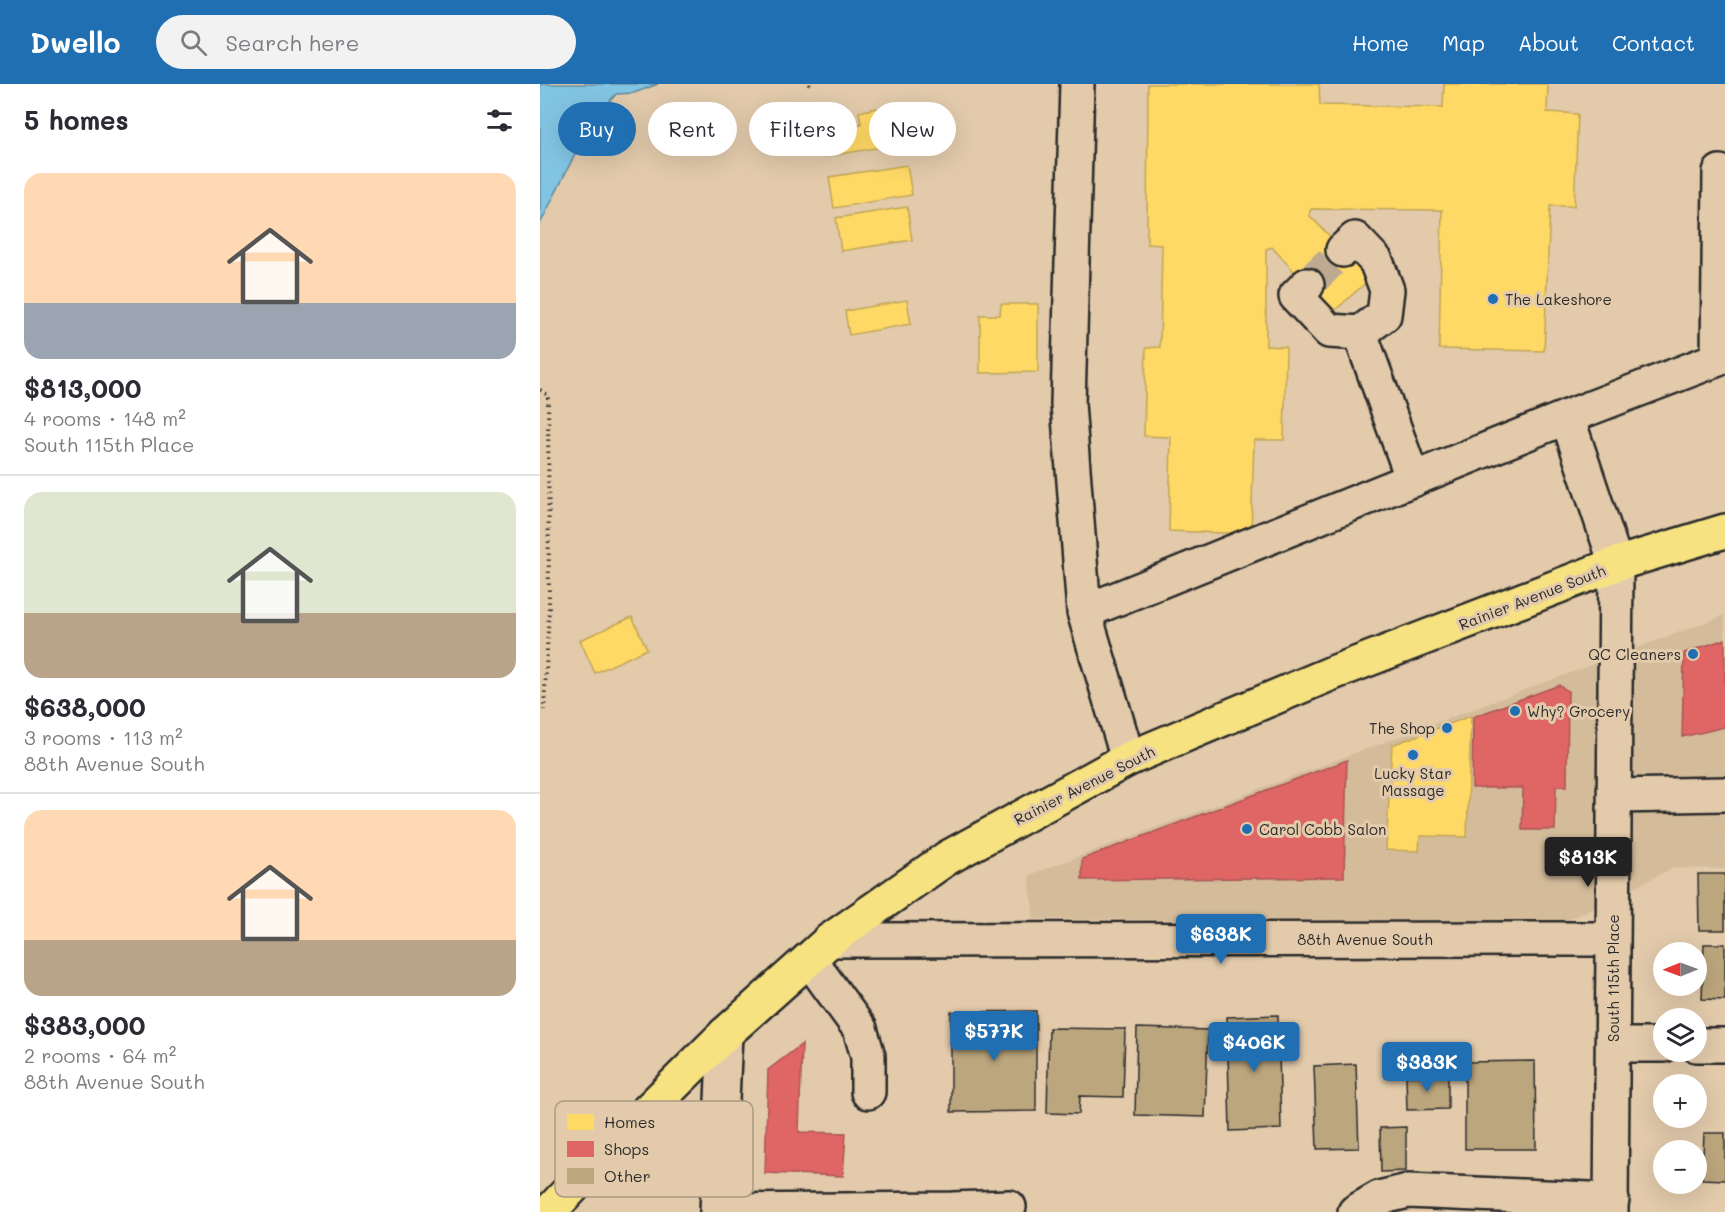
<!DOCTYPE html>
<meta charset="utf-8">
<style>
:root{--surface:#fff;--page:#f2f2f3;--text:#2b2b33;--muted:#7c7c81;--line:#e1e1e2;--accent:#1f6fb2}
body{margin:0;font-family:Mali,sans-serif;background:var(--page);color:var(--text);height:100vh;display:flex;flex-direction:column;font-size:22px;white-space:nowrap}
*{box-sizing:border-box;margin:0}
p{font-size:20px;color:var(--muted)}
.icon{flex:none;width:33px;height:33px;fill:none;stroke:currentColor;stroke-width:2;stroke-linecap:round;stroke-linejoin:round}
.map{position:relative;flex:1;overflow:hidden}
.side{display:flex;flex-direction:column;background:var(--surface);width:540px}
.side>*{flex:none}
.top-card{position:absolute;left:18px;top:18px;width:570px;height:54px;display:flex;gap:12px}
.needle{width:39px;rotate:269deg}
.fabs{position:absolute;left:1113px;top:858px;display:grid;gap:12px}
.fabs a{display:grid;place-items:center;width:54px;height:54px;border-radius:50%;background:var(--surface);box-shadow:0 6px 24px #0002;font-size:30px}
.price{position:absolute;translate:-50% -51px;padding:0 14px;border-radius:6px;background:var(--accent);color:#fff;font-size:20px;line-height:39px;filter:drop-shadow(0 2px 3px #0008)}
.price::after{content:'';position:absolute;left:50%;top:36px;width:18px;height:14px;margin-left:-9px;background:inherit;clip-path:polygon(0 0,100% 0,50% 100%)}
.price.current{background:#222;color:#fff}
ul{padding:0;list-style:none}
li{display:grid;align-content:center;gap:12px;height:318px;padding:0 24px}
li+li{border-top:2px solid var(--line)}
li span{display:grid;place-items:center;height:186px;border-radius:18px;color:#555}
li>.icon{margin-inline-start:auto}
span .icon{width:108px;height:108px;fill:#fffc;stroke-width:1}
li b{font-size:26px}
h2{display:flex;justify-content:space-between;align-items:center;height:72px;padding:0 24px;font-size:26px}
.chip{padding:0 21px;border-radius:27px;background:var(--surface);box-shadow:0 6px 24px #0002;font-size:21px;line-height:54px}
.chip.current{background:var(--accent);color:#fff}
header{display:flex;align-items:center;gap:36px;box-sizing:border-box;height:84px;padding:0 30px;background:var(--accent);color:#fff}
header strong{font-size:28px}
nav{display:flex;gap:33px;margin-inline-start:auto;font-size:21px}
.search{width:420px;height:54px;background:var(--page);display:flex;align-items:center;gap:15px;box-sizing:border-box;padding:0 21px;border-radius:33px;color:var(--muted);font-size:22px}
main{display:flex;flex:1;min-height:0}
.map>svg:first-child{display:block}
</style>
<header>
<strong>Dwello</strong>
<div class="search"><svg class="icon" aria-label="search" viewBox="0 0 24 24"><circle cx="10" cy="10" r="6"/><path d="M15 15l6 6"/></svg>Search here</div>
<nav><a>Home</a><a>Map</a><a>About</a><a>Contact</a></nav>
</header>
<main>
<section class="side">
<h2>5 homes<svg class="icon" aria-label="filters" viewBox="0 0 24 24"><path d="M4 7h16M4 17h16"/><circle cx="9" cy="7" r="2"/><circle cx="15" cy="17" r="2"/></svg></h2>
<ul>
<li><span style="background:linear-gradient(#ffd9b3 70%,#9aa5b1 0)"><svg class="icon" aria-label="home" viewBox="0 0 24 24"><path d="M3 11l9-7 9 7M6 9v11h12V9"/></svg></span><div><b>$813,000</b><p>4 rooms · 148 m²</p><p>South 115th Place</p></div></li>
<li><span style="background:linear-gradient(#dfe7d0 65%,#b9a48a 0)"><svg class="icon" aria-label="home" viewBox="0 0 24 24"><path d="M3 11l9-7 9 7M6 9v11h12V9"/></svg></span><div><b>$638,000</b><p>3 rooms · 113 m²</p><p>88th Avenue South</p></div></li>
<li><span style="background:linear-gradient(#ffd9b3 70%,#b9a48a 0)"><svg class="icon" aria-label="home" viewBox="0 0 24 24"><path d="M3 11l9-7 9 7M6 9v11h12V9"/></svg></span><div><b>$383,000</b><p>2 rooms · 64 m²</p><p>88th Avenue South</p></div></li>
</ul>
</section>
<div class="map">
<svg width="1185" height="1128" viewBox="0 0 1185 1128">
<rect width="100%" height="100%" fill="#e2caab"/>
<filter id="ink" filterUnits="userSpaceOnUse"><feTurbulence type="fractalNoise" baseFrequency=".0167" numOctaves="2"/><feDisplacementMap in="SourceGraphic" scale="12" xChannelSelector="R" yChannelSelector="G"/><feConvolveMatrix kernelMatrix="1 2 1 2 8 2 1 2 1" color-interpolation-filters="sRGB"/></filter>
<g filter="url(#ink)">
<path fill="#d4bc9b" d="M1185 531V785L1133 784 1028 836 494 835 489 791Z"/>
<path fill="#82c5e3" stroke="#5f8799" stroke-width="1.5" d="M0 0H118L94 9 76 10 49 42 0 140Z"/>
<path fill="#ffd966" stroke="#bfa554" stroke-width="1.5" d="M608 0H779L780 21 903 23 904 0H1008L1007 28 1038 30 1034 122H1010L1004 267 899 265 902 126 771 125 769 131 831 194 792 229 732 163 726 165V262L746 263 744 356H714L711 450 629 447 631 353 604 352 606 264 620 263 622 161 607 160Z
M337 24 340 37 371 31 376 57 284 73 280 48 321 40 319 28Z
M367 81 372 111 294 124 289 93Z
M367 123 372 156 301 167 296 134Z
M367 216 371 240 309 251 305 227Z
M461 220H498V288L440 289V231H460Z
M92 533 107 565 55 589 40 556Z
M931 632 927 753 880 752 879 767 846 766 852 661Z"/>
<path fill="#e06666" stroke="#aa5454" stroke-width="1.5" d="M1185 555V643L1142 653 1144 569Z
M1019 601 1028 607 1027 702H1016L1015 746H982L983 704H932L933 633Z
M807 676 804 793 542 796V775Z
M262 960 259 1048 306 1049 303 1092 225 1089 228 986Z"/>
<path fill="#bca67d" stroke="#2b2b2b" stroke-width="1.5" d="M1158 790H1185V846H1159Z
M1164 860H1185V916L1162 915Z
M496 927V1027L411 1028V928Z
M738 931 741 1045 690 1047 687 933Z
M509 944 585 945 583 1013 540 1012 539 1030 507 1029Z
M597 944 668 946 665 1033 595 1031Z
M995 977 996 1065H925V978Z
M816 980 819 1064 777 1065 774 982Z
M866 992H908V1025L867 1026Z
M866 1043V1087L841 1088 840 1044Z
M1164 1049H1185V1096L1162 1095Z"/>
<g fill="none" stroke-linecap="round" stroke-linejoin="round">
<path stroke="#bdaa91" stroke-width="33" stroke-dasharray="33 16" stroke-linecap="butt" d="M767 201 803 166"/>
<defs>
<path id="minor" d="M537 0 528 320 544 528 588 675
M767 201 756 212 789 247 820 249 844 231 847 206 836 177 815 155 803 166
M820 249 873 396
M1027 333 1076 480 1071 1128
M544 528 1027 333 1178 275 1180 88
M1074 712 1185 710
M290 856 1073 855
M269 875 320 945 328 972V1008
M1073 961H1124
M1156 961H1185
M177 1127 412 1125 469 1123
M177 1128 185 950
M815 1128 839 1114 868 1107 1072 1116"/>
<path id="major" d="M9 1128 70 1064 185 950 269 875 290 856 407 774 588 675 790 590 1076 480 1185 447"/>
</defs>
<use href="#minor" stroke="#2b2b2b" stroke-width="38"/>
<use href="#major" stroke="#2b2b2b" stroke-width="38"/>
<path stroke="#2b2b2b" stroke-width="4" stroke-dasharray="1.5 4.5" stroke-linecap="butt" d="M269 0 270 3
M0 306 8 311 9 525 4 626"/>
<use href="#minor" stroke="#e2caab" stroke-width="33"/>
<use href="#major" stroke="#f7e281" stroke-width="33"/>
</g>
</g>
<g fill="#1f6fb2" stroke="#e2caab" stroke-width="2">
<circle cx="953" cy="215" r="6"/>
<circle cx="1153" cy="570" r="6"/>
<circle cx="975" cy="627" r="6"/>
<circle cx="907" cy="644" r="6"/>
<circle cx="873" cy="671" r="6"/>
<circle cx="707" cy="745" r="6"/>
</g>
<g text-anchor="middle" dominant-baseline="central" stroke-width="6" stroke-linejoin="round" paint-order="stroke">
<g font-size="15" fill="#2b2b2b" stroke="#e2caab" text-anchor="start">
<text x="965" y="215">The Lakeshore</text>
<text x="1141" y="570" text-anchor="end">QC Cleaners</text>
<text x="987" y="627">Why? Grocery</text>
<text x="895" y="644" text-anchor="end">The Shop</text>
<text x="873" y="689" text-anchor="middle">Lucky Star<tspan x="873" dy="17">Massage</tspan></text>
<text x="719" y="745">Carol Cobb Salon</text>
</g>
<g font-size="15" fill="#2b2b2b" stroke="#e2caab">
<text transform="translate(992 513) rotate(-21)">Rainier Avenue South</text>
<text transform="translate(544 701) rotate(-27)">Rainier Avenue South</text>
<text x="825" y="855">88th Avenue South</text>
<text transform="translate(1073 894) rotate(-90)">South 115th Place</text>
</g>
</g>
<rect x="15" y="1017" width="198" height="96" rx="9" fill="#e2caab" stroke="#ab9a85" stroke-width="1.5"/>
<rect x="27" y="1030" width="27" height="16" fill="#ffd966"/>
<rect x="27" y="1057" width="27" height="16" fill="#e06666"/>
<rect x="27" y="1084" width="27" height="16" fill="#bca67d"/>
<g font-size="16" fill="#2b2b2b">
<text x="64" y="1044">Homes</text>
<text x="64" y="1071">Shops</text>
<text x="64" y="1098">Other</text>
</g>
</svg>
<div class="fabs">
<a><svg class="needle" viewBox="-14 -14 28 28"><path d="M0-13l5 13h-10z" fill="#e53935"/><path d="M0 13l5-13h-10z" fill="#7c7c81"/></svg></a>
<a><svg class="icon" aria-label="layers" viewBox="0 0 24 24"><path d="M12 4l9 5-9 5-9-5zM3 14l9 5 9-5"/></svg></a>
<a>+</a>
<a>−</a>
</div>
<b class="price current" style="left:1048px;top:804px">$813K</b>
<b class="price" style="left:681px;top:881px">$638K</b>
<b class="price" style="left:454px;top:978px">$577K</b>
<b class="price" style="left:714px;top:989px">$406K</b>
<b class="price" style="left:887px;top:1009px">$383K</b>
<div class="top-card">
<a class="chip current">Buy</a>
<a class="chip">Rent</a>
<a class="chip">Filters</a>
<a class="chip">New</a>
</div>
</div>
</main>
